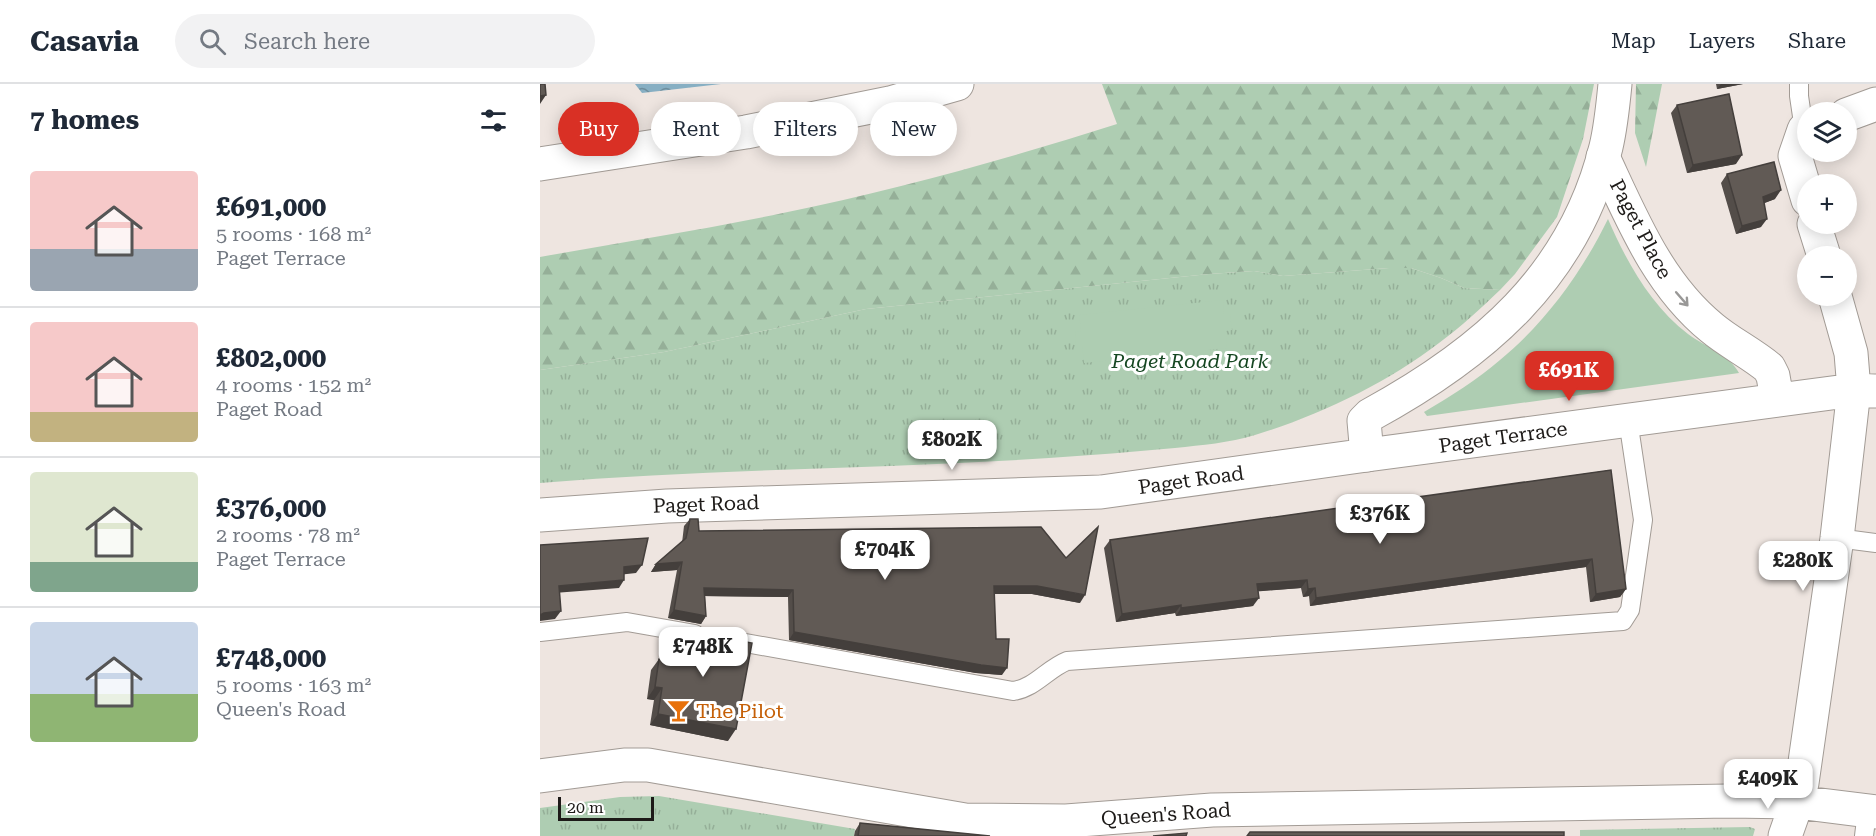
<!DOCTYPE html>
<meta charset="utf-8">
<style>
:root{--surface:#fff;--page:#f2f2f3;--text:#1f2937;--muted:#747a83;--line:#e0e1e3;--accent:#d93025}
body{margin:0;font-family:"Roboto Serif",serif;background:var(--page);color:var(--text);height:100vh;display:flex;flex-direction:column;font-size:22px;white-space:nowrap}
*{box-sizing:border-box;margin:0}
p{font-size:20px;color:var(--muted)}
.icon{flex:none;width:33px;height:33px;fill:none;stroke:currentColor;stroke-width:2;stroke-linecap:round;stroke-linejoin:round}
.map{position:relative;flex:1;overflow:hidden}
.panel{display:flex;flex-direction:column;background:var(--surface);width:540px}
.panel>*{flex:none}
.banner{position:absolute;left:18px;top:18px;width:570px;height:54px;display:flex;gap:12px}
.buttons{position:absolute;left:1257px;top:18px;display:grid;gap:12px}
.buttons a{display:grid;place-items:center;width:60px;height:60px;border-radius:50%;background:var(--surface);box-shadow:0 3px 15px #0003;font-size:30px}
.scale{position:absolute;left:18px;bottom:15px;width:96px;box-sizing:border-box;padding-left:6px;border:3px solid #1d1a18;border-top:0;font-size:16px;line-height:21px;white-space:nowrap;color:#1d1a18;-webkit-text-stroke:4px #fff;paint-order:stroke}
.price{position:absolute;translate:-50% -51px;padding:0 14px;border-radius:12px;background:#fff;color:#222;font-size:20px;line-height:39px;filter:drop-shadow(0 2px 3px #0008)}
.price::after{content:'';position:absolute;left:50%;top:36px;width:18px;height:14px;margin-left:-9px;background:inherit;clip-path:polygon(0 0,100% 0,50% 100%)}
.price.current{background:var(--accent);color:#fff}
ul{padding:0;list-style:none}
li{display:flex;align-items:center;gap:18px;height:150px;padding:0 30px}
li+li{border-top:2px solid var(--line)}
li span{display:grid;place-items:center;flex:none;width:168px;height:120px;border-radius:6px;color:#555}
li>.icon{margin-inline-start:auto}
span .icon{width:72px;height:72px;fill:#fffc;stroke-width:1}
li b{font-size:26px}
h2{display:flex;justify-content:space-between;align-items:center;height:72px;padding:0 30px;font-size:26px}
.tag{padding:0 21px;border-radius:27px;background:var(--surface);box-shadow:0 3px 15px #0003;font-size:21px;line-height:54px}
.tag.current{background:var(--accent);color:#fff}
header{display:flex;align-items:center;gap:36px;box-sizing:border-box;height:84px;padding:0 30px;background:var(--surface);border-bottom:2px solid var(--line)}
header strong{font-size:28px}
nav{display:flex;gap:33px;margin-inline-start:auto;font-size:21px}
.search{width:420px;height:54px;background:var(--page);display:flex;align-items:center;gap:15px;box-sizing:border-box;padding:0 21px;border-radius:33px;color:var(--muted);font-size:22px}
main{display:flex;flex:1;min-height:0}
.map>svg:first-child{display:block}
</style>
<header>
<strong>Casavia</strong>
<div class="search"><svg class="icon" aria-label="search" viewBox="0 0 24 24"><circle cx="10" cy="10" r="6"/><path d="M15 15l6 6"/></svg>Search here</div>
<nav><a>Map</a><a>Layers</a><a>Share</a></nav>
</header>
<main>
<section class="panel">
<h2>7 homes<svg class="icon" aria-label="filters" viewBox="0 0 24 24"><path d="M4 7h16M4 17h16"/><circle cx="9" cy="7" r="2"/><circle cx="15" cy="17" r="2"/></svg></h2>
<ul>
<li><span style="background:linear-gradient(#f6c9c9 65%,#9aa5b1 0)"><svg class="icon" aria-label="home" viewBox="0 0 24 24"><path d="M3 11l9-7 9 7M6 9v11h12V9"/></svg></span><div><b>£691,000</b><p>5 rooms · 168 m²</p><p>Paget Terrace</p></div></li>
<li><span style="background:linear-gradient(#f6c9c9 75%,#c2b280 0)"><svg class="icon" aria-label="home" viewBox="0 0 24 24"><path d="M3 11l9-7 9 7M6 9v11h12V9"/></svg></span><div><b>£802,000</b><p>4 rooms · 152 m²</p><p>Paget Road</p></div></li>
<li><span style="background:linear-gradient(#dfe7d0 75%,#7fa58c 0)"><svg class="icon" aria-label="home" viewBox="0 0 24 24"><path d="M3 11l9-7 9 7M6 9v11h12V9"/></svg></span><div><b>£376,000</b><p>2 rooms · 78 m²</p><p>Paget Terrace</p></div></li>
<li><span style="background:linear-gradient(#c9d6e8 60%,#8fb573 0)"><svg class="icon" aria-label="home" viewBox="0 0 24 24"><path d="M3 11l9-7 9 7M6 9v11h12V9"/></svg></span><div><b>£748,000</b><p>5 rooms · 163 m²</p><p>Queen's Road</p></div></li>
</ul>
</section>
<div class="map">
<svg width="1336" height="752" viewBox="0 0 1336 752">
<defs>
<pattern id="grass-tufts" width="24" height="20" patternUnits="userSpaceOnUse" patternTransform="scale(1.5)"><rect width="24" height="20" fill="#aecdb2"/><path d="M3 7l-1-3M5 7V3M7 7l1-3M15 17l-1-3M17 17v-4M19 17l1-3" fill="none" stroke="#95af98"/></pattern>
<pattern id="forest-firs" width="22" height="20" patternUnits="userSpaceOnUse" patternTransform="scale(1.5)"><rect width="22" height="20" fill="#aecdb2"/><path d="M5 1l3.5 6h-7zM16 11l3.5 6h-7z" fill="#95af98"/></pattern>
<pattern id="water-waves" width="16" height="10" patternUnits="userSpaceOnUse" patternTransform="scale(1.5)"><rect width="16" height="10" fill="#87afc3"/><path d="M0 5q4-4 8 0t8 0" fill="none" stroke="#6e8e9d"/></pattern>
</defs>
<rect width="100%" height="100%" fill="#eee5e0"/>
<path fill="url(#grass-tufts)" d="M849 184H871L901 194 924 204 960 206C941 224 921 243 899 259 847 299 778 332 715 351 689 359 662 361 635 364 593 368 551 371 509 374 340 385 170 385 0 399V286L124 268 326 225 669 190 714 187 743 192Z
M119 712 315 745 314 752H0V724L80 713Z
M1210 743 1215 745 1213 752H1040V746Z"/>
<path fill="url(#forest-firs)" d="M562 0H1054L1043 55 1017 133 975 190 960 206 924 204 901 194 871 184H849L743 192 714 187 669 190 326 225 124 268 0 286V173C81 158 162 146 243 129 356 106 467 75 577 40Z
M1096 0H1122L1106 83 1095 49Z"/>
<path fill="#aecdb2" d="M1068 135C1086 177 1111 222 1148 250 1164 262 1190 271 1199 289L887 332 884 328C911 312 937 296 960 276 1006 238 1042 188 1068 135Z
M683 216 684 230H690L692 246 686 247 687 264 544 279 542 261H536L535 248 541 247 539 231Z"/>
<path fill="url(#water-waves)" d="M95 0H181L102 9Z"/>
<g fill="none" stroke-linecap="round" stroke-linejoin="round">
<defs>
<path id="service" d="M1259 0V12L1264 46
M1297 454 1336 459
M0 548 87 538 155 550
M189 556 473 607C495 604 507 585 527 577L1083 537 1090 526 1103 436 1088 336
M1324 752 1327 727"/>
<path id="minor" d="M1306 31 1336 20
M1268 45 1264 46 1255 72 1268 116
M1063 73C1092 135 1118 200 1172 244 1190 259 1211 269 1229 284L1233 292 1237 315
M1274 140 1284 172
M827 371 1314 306 1334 307
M0 692 84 681H108L425 736 526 737 672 726 1188 717 1257 718 1336 728
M1245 752 1257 718 1262 699 1297 454 1314 306 1311 269 1295 212"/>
<path id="tertiary" d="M0 80 206 48 350 19 417 0
M0 431 127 422 561 408 827 371 824 337 830 331C942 270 1034 193 1066 63 1071 42 1073 21 1075 0"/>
</defs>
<use href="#service" stroke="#a29b95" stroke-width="20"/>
<use href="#minor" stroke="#a29b95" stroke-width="35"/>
<use href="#tertiary" stroke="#a29b95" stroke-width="35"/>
<use href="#service" stroke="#fff" stroke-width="18"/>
<use href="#minor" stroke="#fff" stroke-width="33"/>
<use href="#tertiary" stroke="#fff" stroke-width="33"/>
</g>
<path fill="#534d49" d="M1176 0H1203L1177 5Z
M1137 21 1196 80 1147 89 1131 29Z
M1187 90 1235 115 1224 119 1221 143 1196 150 1181 99Z
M1071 386 1086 505 1080 513 1050 518 1046 483 770 522 769 512 763 513 761 504 718 507 713 522 636 532 635 529 576 538 564 464 570 456Z
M150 435 159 447 501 443 540 519 492 510H454L456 555 462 591 436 589 249 556 248 513 165 512 166 532 161 540 128 534 137 486 111 488 116 480 142 459 144 442Z
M133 544 188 657 110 641 114 616 107 615 111 586 119 575H121L125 556Z
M320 739 450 752H314L315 747Z"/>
<path fill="#443f3c" d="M1181 0H1203L1177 5Z
M6 11 0 20V12Z
M1202 71 1196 80 1147 89 1153 81Z
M1241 106 1235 115 1217 122 1223 113Z
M1227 135 1221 143 1196 150 1202 142Z
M1052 475 1046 483 770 522 776 514Z
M142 478 137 486 111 488 116 480Z
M102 481 96 489 78 491 84 483Z
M84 496 79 504 14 509 19 502Z
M767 496 761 504 711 508 717 500Z
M454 502H497L545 511 540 519 492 510H448Z
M164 504 253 506 248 513 159 512Z
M775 504 769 512 763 513 768 505Z
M1086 505 1080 513 1050 518 1056 510Z
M719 514 713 522 636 532 641 524Z
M641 521 635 529 576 538 582 530Z
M134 526 166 532 161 540 128 534Z
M21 527 15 535 0 537V531L4 529Z
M254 548 467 584 462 591 436 589 249 556Z
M115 603 122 604 114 616 107 615Z
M118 630 196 645 188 657 110 641Z"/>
<path fill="#615a55" stroke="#443f3c" stroke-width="1.5" d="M0 0H5L6 11 0 12Z
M1189 10 1202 71 1153 81 1137 21Z
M1234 78 1241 106 1223 113 1227 135 1202 142 1187 90Z
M1071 386 1086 505 1056 510 1052 475 776 514 775 504 768 505 767 496 717 500 719 514 641 524V521L582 530 570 456Z
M150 435H158L159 447 501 443 526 474 558 443 545 511 497 502H454L456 555H469L467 584 441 581 254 548 253 506 164 504 166 532 134 526 142 478 116 480 146 454Z
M108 454 102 481 84 483V496L19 502 21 527 4 529 0 531V461Z
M133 544 212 559 196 645 118 630 122 604 115 603 119 575 128 576Z
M320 739 450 752H318Z
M710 748H1024V752H707Z
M647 749 646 752H613Z"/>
<defs><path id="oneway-shaft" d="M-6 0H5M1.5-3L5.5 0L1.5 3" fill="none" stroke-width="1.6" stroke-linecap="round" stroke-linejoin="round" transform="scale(1.5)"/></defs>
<use stroke="#999897" href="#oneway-shaft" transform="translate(1142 215) rotate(49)"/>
<defs>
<symbol id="bar-bare" viewBox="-9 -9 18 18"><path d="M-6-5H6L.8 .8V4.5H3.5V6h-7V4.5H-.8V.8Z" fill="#e8710a" stroke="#fff" stroke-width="2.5" paint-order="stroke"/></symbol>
</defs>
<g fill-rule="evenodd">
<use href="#bar-bare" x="122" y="610" width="33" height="33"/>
</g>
<g text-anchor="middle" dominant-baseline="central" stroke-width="6" stroke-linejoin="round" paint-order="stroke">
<g font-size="20" fill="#1d1a18" stroke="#fff">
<text transform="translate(1101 145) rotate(62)">Paget Place</text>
<text transform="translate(963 353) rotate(-8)">Paget Terrace</text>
<text transform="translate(651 396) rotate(-8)">Paget Road</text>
<text transform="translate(166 420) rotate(-2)">Paget Road</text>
<text transform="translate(626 730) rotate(-4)">Queen's Road</text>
</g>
<g font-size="20" font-style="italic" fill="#164722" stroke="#fff">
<text x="650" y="277">Paget Road Park</text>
</g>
<g font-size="20" fill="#c56008" stroke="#fff" text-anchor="start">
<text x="156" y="627">The Pilot</text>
</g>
</g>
</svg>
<div class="buttons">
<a><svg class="icon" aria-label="layers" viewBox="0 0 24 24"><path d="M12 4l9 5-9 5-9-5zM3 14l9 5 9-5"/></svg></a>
<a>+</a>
<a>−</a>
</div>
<div class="scale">20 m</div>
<b class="price current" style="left:1029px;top:318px">£691K</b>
<b class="price" style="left:412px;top:387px">£802K</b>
<b class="price" style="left:840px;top:461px">£376K</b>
<b class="price" style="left:345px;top:497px">£704K</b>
<b class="price" style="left:1263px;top:508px">£280K</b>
<b class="price" style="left:163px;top:594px">£748K</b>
<b class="price" style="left:1228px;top:726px">£409K</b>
<div class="banner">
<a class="tag current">Buy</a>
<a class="tag">Rent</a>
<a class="tag">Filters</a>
<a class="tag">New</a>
</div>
</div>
</main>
